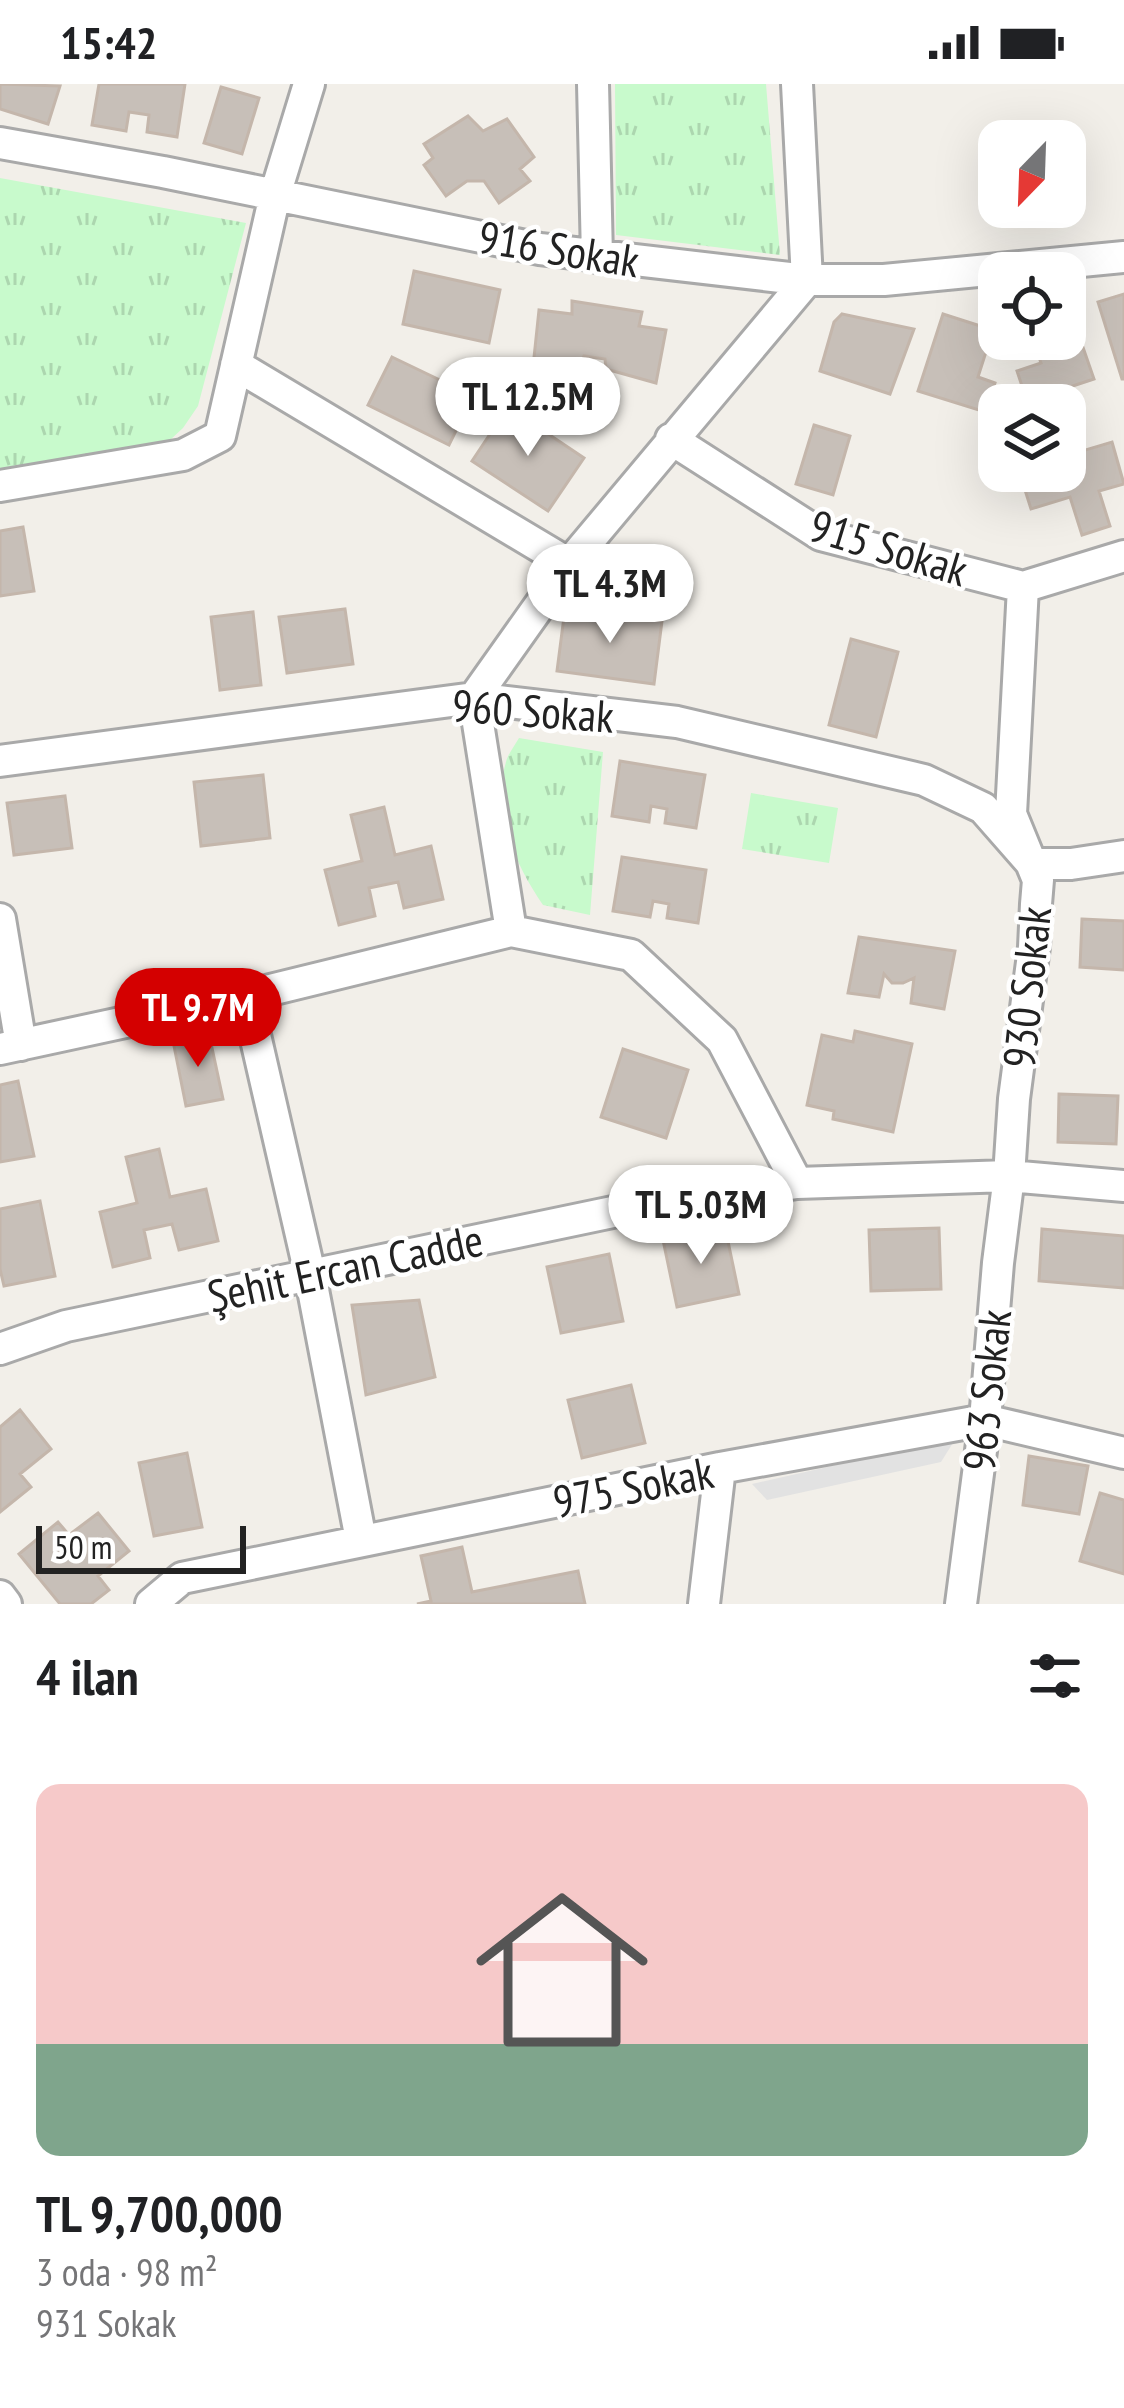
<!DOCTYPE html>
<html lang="tr">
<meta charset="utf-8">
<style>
:root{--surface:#fff;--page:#f6f6f6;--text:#202124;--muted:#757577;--line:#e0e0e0;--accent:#d40000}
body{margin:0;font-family:"PT Sans Narrow",sans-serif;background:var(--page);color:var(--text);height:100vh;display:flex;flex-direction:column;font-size:45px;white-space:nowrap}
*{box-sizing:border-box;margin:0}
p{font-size:39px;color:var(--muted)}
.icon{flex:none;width:66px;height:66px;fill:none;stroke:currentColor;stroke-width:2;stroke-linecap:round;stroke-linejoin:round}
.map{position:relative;height:1520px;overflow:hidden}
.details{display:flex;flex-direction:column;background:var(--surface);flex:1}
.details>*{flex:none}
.needle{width:78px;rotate:203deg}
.tools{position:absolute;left:978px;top:36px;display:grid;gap:24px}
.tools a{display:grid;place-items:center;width:108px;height:108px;border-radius:24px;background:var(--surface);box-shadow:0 12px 48px #0002;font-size:60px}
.scale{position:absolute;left:36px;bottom:30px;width:210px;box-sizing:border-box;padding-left:12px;border:6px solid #222;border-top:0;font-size:33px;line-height:42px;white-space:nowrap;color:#222;-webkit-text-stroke:9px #fff;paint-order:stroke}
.price{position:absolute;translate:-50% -102px;padding:0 27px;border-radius:42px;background:#fff;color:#222;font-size:39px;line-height:78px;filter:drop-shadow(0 3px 6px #0008)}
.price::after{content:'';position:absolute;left:50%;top:72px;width:36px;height:27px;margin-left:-18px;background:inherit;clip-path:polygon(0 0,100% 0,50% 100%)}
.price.selected{background:var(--accent);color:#fff}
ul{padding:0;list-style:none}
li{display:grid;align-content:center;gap:24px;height:636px;padding:0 36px}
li+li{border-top:3px solid var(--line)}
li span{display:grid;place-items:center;height:372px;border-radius:24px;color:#555}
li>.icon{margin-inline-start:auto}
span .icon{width:216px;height:216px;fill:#fffc;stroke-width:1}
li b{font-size:51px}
h2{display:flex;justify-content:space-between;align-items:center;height:144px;padding:0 36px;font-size:51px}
.status{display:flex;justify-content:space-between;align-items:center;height:84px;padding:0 60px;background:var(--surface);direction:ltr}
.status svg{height:33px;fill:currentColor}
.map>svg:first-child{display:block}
</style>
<div class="status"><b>15:42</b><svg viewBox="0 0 49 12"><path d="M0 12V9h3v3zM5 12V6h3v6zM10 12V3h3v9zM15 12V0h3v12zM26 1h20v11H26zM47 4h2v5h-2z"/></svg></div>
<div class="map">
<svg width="1124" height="1520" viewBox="0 0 1124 1520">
<defs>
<pattern id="park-tufts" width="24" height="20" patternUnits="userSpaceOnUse" patternTransform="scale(3)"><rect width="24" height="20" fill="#c8facc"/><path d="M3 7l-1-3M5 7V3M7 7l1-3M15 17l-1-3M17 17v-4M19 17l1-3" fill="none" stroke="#acd6af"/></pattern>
</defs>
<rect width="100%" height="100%" fill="#f2efe9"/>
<path fill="url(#park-tufts)" d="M615 0H766L780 171 616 151Z
M0 94 246 139 198 322 183 344 170 356 80 378 0 390Z
M519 654 603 668 590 831 543 821C516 782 491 727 506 678 508 670 515 661 519 654Z
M751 709 838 724 829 779 742 765Z"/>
<path fill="#e2e2e2" d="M956 1354 941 1378 767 1416 752 1400Z"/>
<path fill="#c7bfb8" stroke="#c4b6ab" stroke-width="3" d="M0 0 60 2 48 40 0 25Z
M99 0H185L177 53 147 48 149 31 129 28 126 47 92 41Z
M221 3 259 14 242 70 204 59Z
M468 32 483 47 507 35 534 73 520 85 530 97 499 119 484 97H467L446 112 424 81 433 74 424 60Z
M414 187 500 206 489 259 403 240Z
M1124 210V295H1122L1098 218Z
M572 217 642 228 639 242 666 246 656 299 606 285 605 275 584 272 580 280 533 283 539 226 572 230Z
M1069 223 1094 295 1027 317 1017 287 1041 279 1033 255H1065V225Z
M842 230 914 245 890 310 820 287 834 238Z
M943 230 993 246 978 293 995 299 985 328 918 307Z
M392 273 473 312 449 361 368 321Z
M508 323 584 374 548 427 472 377Z
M814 341 850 352 833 411 796 400Z
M1112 358 1124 400 1099 407 1110 442 1082 451 1070 413 1031 425 1019 387H1065V372Z
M23 443 34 507 0 512V447Z
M345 525 353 580 287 589 279 533Z
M565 525 662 537 654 600 557 587Z
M253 528 261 601 220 606 211 533Z
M851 555 898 568 876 653 829 641Z
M620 677 705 691 696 744 665 739 667 725 651 722 649 738 612 732Z
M263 691 270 754 201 762 194 698Z
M65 712 72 764 14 771 7 719Z
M384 723 395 771 431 762 443 815 404 824 398 798 369 804 375 832 339 841 325 786 362 777 351 731Z
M622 773 706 786 698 839 667 834 669 820 653 817 650 833 613 827Z
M1082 835 1124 837V886L1080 883Z
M859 853 955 867 944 925 911 919 914 894 903 899H892L884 890 879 913 848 909Z
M855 947 912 960 893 1048 833 1035 834 1027 807 1021 822 951 853 958Z
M209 950 223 1015 186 1022 173 957Z
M623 965 688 986 666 1054 601 1033Z
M18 997 34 1072 0 1078V1001Z
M1059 1010 1118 1012 1116 1060 1058 1058Z
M159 1065 170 1113 206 1105 218 1157 179 1166 172 1140 144 1146 150 1174 113 1183 100 1128 137 1119 126 1073Z
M40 1117 55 1192 4 1202 0 1185V1125Z
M725 1143 739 1210 677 1223 663 1156Z
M939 1144 941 1205 871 1207 869 1146Z
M1042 1145 1124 1152V1204L1039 1197Z
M609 1170 623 1237 561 1249 547 1183Z
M419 1216 435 1293 366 1311 352 1221Z
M631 1301 645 1359 582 1374 568 1316Z
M20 1326 51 1365 20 1390 31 1403 0 1428V1343Z
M187 1369 202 1443 154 1452 139 1379Z
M1029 1372 1088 1382 1079 1430 1023 1421Z
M1100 1409 1124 1416V1490L1080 1477Z
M98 1429 129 1467 98 1492 109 1506 91 1520H60L19 1470 58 1438 69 1451Z
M462 1463 472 1508 578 1487 585 1520H417L431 1517 421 1472Z"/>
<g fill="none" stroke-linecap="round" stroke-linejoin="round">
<defs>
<path id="minor" d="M593 0 597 173
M0 59 163 88 540 165 807 196H884L1124 173
M236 281 569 480
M671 355 821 451 1023 503 1124 472
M0 402 183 371 220 352 275 111 309 0
M0 677 474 614 677 638 924 696 983 724 1032 780
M1032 780H1071L1124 772
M0 835 21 961
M511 847 474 614 569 480 807 196 797 0
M246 912 310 1190 361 1456
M0 965 246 912 511 847 631 871 722 956 797 1099
M0 1265 66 1242 651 1120 797 1099 1009 1092 1124 1102
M0 1512 6 1520
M151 1520 182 1494 720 1384 985 1336 1124 1369
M704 1520 720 1384
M961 1520 985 1336 998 1179 1009 1092 1014 1015 1034 863 1036 820 1038 796 1011 730 1023 503"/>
</defs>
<use href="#minor" stroke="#a9a9a9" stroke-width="36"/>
<use href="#minor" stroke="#fff" stroke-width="30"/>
</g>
<g text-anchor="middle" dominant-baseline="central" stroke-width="9" stroke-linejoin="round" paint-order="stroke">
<g font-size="45" fill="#222" stroke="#fff">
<text transform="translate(559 164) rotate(9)">916 Sokak</text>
<text transform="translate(889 463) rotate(17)">915 Sokak</text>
<text transform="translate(533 626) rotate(4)">960 Sokak</text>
<text transform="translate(1026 903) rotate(-84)">930 Sokak</text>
<text transform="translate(345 1183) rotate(-12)">Şehit Ercan Cadde</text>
<text transform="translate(986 1306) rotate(-84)">963 Sokak</text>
<text transform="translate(633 1402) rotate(-11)">975 Sokak</text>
</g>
</g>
</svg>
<div class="tools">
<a><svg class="needle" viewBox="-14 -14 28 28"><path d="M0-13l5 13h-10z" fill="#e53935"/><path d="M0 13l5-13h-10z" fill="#757577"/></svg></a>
<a><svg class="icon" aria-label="locate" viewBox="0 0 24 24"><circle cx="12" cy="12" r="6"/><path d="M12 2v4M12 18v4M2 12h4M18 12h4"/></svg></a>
<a><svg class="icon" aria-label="layers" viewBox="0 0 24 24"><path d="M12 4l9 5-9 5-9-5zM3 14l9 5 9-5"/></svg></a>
</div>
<div class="scale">50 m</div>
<b class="price" style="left:528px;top:375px">TL 12.5M</b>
<b class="price" style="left:610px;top:562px">TL 4.3M</b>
<b class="price selected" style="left:198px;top:986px">TL 9.7M</b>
<b class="price" style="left:701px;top:1183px">TL 5.03M</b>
</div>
<section class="details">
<h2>4 ilan<svg class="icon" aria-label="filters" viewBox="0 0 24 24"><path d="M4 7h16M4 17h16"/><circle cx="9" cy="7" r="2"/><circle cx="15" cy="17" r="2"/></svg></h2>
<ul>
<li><span style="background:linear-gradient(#f6c9c9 70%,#7fa58c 0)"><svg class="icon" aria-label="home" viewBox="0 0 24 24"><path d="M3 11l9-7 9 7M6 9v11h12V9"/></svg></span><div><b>TL 9,700,000</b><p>3 oda · 98 m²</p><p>931 Sokak</p></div></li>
</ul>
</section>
